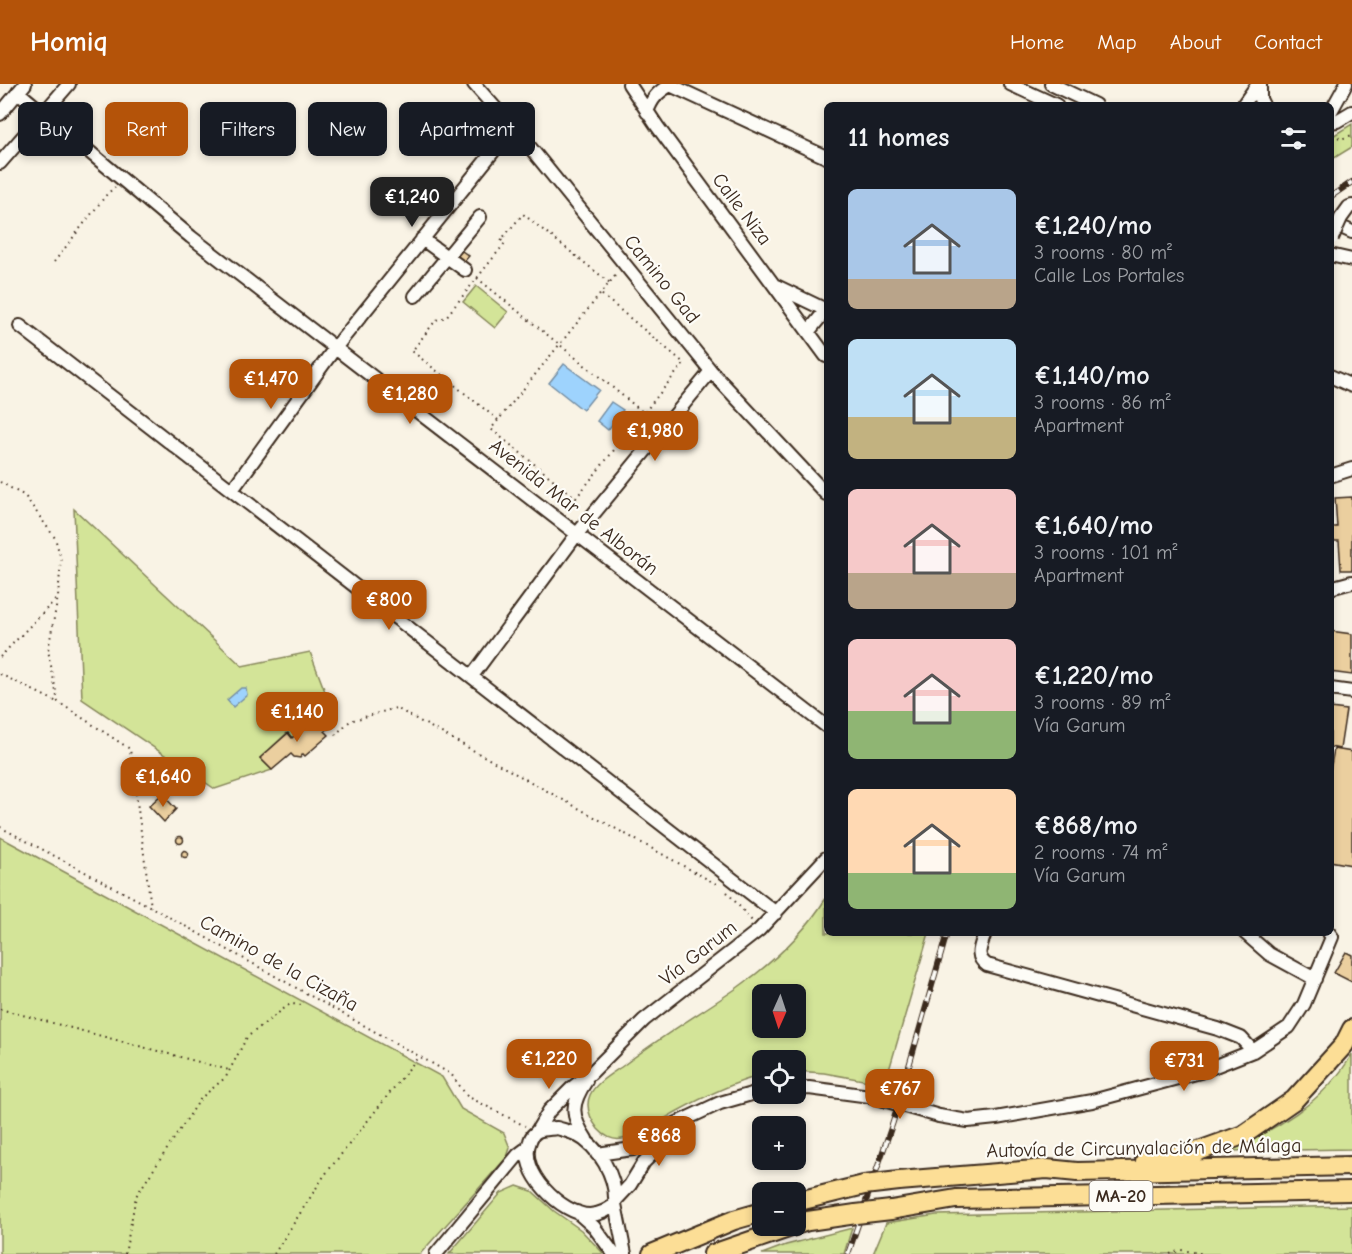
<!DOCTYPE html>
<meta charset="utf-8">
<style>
:root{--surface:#171b24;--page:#20242c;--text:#f1f3f6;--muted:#9ea1a6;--accent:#b45309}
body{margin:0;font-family:"Comic Neue",sans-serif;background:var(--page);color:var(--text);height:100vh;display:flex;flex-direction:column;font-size:22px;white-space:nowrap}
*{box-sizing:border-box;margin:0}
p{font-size:20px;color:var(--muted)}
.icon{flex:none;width:33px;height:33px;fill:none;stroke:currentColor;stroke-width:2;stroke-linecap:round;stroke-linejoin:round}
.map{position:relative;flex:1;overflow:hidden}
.details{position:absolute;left:824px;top:18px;width:510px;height:834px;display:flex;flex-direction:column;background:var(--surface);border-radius:9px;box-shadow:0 3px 9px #0003}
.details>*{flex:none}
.guide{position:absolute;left:18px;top:18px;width:570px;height:54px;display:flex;gap:12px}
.needle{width:39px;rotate:183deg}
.tools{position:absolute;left:752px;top:900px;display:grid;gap:12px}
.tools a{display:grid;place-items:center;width:54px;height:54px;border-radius:9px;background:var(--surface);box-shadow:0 3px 9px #0003;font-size:30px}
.price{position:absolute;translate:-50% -51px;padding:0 14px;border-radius:12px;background:var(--accent);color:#fff;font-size:20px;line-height:39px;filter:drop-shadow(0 2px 3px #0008)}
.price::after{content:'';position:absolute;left:50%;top:36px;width:18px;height:14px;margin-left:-9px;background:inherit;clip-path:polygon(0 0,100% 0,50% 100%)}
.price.current{background:#222;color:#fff}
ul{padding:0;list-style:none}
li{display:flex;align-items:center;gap:18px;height:150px;padding:0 24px}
li span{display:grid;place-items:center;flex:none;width:168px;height:120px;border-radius:9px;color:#555}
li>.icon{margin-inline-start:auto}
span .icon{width:72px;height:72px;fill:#fffc;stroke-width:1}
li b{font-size:26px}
h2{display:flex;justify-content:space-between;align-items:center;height:72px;padding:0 24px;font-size:26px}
.pill{padding:0 21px;border-radius:9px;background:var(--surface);box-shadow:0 3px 9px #0003;font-size:21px;line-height:54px}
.pill.current{background:var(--accent);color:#fff}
header{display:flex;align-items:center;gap:36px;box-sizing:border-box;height:84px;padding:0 30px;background:var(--accent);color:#fff}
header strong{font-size:28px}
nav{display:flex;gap:33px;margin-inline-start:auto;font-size:21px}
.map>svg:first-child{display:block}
</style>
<header>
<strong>Homiq</strong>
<nav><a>Home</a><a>Map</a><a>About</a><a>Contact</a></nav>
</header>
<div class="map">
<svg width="1352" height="1170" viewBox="0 0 1352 1170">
<rect width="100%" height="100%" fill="#f9f3e5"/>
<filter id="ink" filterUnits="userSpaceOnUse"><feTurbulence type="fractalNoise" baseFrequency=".0167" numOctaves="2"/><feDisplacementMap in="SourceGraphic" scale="12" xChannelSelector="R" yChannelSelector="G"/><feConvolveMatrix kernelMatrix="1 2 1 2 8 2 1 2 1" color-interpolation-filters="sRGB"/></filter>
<g filter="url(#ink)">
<path fill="#d3e498" stroke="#87875b" stroke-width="1.5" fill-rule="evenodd" d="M1352 40V63L1331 76V53Z
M476 202 508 228 495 244 463 218Z
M74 425 242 582 310 568 337 639 329 644 320 631H317L292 654 287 649 260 674 272 686 215 705 82 615Z
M0 753 442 993 461 1025 504 1049 510 1064 507 1073 420 1170H0Z
M826 814V849H929L885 1000 824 989 795 987V976H762V991C731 999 703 1013 674 1029 658 1038 641 1052 622 1055 613 1057 604 1052 598 1045 591 1036 585 1023 590 1011 596 998 613 989 624 981 660 953 699 930 737 904 771 880 804 850 826 814ZM795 910V944H762V910Z
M1352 970V1065L1223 1067C1271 1050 1327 1016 1352 970Z
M517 1102 532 1107 554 1127 581 1146 604 1170H449L501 1109Z
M1352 1122V1170H873L886 1139 936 1131Z
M852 1144 844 1170H762L786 1161Z"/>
<path fill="#9ed3fd" stroke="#768fa4" stroke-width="1.5" d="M564 280 599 306 583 326 549 299Z
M611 318 623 326 608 346 597 337Z
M241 604H246L247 611 233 623 227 616Z"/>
<path fill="#ebcf9f" stroke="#3b2a1e" stroke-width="1.5" d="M462 167 469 172 463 179 456 174Z
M1352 413V486H1341L1339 457H1330V443H1337L1335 414Z
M1330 547 1352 550V591L1330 588Z
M1330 624 1346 626 1340 665 1330 663Z
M320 630 329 644 325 647 329 651 305 672 303 670 300 674 294 673 291 670 272 686 260 674 288 649 292 654 317 631Z
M1334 665 1352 668V781L1330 777V687Z
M162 710 176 725 164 738 149 722Z
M176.5 756a3.5 3.5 0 1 1 7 0a3.5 3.5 0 1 1-7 0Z
M181.5 770a3.5 3.5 0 1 1 7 0a3.5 3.5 0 1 1-7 0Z
M1346 868 1352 871V898L1334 889Z"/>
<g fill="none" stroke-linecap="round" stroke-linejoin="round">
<defs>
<path id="minor" d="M474 0 529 62 711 287 826 410
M629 0 657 42 826 272
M668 0 826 73
M1010 0 1056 21
M1051 0 1095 21
M1260 0V15L1263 21
M18 8 191 153 826 642
M1243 21 1258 0
M647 28C652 14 658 8 670 1
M1330 29 1346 0
M0 30 25 0
M1330 38 1337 37 1352 28
M0 79 69 0
M1341 134 1349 123 1352 122
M1330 138 1352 148
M422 155 465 186
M1330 171 1352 176
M776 202 826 226
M415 212 480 133
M20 242 776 829
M809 247 826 226
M1330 292 1352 302
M1330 392 1352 385
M232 406 335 264 513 43
M1330 504 1352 498
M472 592 577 450 711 287
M1330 605 1352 608
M985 849C981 862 974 872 987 881L1218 945 1241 954 1253 967
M1245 849 1269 870 1315 895
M795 1005 809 1004 870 1012
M939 1032 968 1037 996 1034 1092 1017 1200 988 1253 967 1289 943 1304 920 1332 853 1329 849
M557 1044C563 1046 569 1047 575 1050 599 1062 617 1093 615 1120 609 1126 600 1130 590 1131 562 1131 517 1087 530 1057 531 1053 534 1049 538 1047 543 1045 551 1045 557 1044Z
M537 1047 549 1027 573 1003 590 990 644 936 759 846 826 774
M586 1055C570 1031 571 1020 586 997
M597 1070 633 1065 662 1046 720 1019 762 1007
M616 1116 630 1101 644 1078 680 1043
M615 1120 625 1170
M577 1128 594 1143 614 1170
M436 1170 518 1071 526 1065"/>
<path id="highway" d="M1145 1077 1193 1069 1243 1051 1294 1016 1344 961 1352 945
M899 1097 1047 1085 1077 1088 1352 1082
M795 1118 864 1101
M891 1126 956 1115 1352 1107
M795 1141 808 1137 856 1130
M652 1170 734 1136 762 1128
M713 1170 794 1142"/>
</defs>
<use href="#minor" stroke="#3b2a1e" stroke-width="16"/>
<use href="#highway" stroke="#3b2a1e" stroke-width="22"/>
<path stroke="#3b2a1e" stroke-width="2" stroke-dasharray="1.5 4.5" stroke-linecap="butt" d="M1333 50 1341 55 1352 51
M54 178 107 110 115 103
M615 192 491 345 576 414 618 361
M477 194 644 329 684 279 601 210
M498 336 412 267 436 236 446 233 505 159 501 156 523 130 610 199
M0 398 25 412 55 454 61 475 58 513 48 566 58 618 130 665 151 823
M0 573 58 513
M0 590 57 618
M335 651 350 637 396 624 720 802
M0 743 151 823 451 990 467 1012 525 1042
M727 808 752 837
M0 925 229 986
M125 1170 136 1112 201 1014 226 993 247 953 290 920 304 921
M274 1170 324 1092 419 972
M1170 1170 1181 1166 1205 1170"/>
<use href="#minor" stroke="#fdfcf7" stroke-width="12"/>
<use href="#highway" stroke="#fcde96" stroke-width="18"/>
<defs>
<path id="rail" d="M1330 113 1352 98
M848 1170 893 1038 947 849"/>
</defs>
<use href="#rail" stroke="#3b2a1e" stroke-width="6"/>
<use href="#rail" stroke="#fdfcf7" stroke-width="4" stroke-dasharray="11" stroke-linecap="butt"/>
<defs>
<path id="minor-bridge" d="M1332 154 1341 134
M870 1012 939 1032"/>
<path id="highway-bridge" d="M864 1101 899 1097
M856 1130 891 1126"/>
</defs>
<use href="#minor-bridge" stroke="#3b2a1e" stroke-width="16" stroke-linecap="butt"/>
<use href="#highway-bridge" stroke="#3b2a1e" stroke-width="22" stroke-linecap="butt"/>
<use href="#minor-bridge" stroke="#fdfcf7" stroke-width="12"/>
<use href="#highway-bridge" stroke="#fcde96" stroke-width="18"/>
</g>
</g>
<g text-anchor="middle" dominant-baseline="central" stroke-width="4.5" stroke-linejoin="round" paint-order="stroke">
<rect fill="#fdfcf7" stroke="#75695f" stroke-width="1.5" x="1089.5" y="1097" width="63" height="30" rx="4.5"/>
<g font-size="18" font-weight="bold" fill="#3b2a1e">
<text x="1121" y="1112">MA-20</text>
</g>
<g font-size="20" fill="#3b2a1e" stroke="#fdfcf7">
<text transform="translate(742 125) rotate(53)">Calle Niza</text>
<text transform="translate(662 195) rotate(51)">Camino Gad</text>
<text transform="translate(574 423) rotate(38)">Avenida Mar de Alborán</text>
<text transform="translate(698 869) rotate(-38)">Vía Garum</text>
<text transform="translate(279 879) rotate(29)">Camino de la Cizaña</text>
<text transform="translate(1144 1064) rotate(-1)">Autovía de Circunvalación de Málaga</text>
</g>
</g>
</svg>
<div class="tools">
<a><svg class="needle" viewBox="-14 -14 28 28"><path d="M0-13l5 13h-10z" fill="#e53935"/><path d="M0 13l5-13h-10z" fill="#9ea1a6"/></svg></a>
<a><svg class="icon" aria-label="locate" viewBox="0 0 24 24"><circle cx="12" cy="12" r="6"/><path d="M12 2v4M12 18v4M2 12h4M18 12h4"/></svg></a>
<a>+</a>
<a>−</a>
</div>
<b class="price current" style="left:412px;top:144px">€1,240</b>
<b class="price" style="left:271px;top:326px">€1,470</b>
<b class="price" style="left:410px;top:341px">€1,280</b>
<b class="price" style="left:655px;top:378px">€1,980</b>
<b class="price" style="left:389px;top:547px">€800</b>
<b class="price" style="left:297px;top:659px">€1,140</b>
<b class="price" style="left:163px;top:724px">€1,640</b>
<b class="price" style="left:549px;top:1006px">€1,220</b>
<b class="price" style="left:1184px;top:1008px">€731</b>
<b class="price" style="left:900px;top:1036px">€767</b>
<b class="price" style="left:659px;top:1083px">€868</b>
<div class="guide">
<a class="pill">Buy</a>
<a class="pill current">Rent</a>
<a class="pill">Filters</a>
<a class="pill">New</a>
<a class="pill">Apartment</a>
</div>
<section class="details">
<h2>11 homes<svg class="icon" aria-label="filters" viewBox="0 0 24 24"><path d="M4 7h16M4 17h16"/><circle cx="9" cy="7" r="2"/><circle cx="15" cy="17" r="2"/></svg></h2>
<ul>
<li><span style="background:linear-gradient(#a9c7e8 75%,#b9a48a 0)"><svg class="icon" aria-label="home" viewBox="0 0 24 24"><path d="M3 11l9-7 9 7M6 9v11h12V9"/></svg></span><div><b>€1,240/mo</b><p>3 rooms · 80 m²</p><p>Calle Los Portales</p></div></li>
<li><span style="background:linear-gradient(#bfe0f5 65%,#c2b280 0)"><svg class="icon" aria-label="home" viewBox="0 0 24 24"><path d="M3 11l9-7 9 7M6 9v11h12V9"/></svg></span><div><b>€1,140/mo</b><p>3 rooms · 86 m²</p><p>Apartment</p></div></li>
<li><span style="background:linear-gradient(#f6c9c9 70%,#b9a48a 0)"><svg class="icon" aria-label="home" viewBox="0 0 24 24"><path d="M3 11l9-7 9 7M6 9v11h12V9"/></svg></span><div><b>€1,640/mo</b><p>3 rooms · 101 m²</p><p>Apartment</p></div></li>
<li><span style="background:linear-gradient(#f6c9c9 60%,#8fb573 0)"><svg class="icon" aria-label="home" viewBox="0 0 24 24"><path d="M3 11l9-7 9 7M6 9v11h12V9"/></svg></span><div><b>€1,220/mo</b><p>3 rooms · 89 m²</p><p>Vía Garum</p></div></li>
<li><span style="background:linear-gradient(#ffd9b3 70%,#8fb573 0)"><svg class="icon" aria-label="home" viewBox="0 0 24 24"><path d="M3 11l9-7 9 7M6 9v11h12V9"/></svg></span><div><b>€868/mo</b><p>2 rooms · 74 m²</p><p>Vía Garum</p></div></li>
</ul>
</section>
</div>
